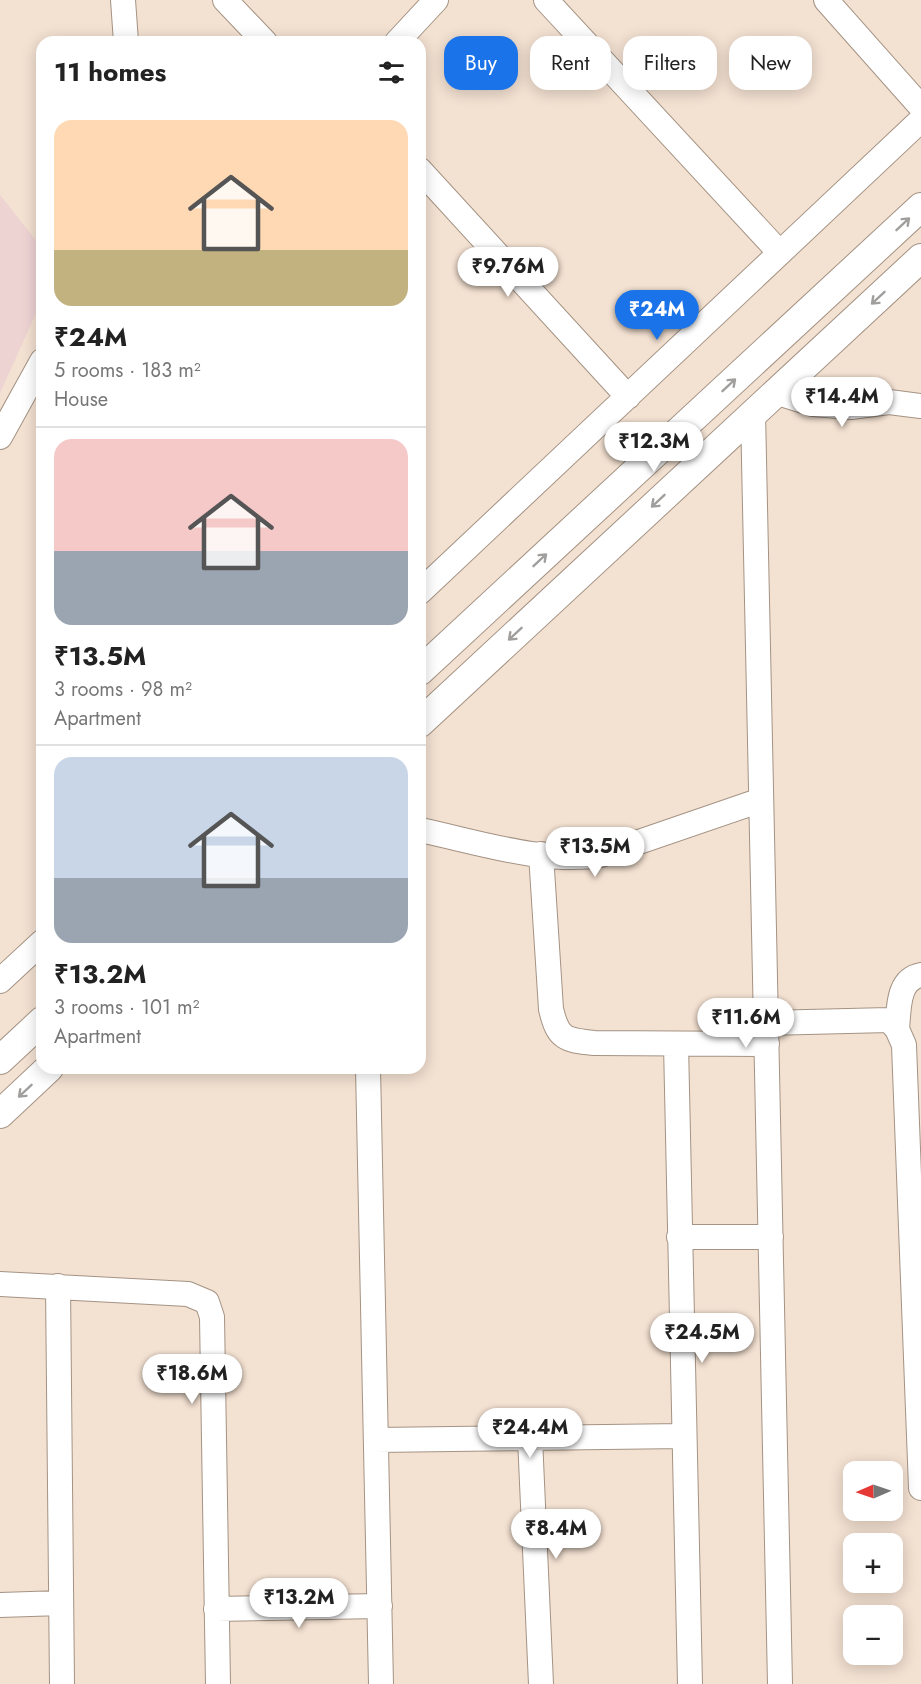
<!DOCTYPE html>
<meta charset="utf-8">
<style>
:root{--surface:#fff;--page:#f2f2f2;--text:#222;--muted:#767676;--line:#e0e0e0;--accent:#1a73e8}
body{margin:0;font-family:Jost,sans-serif;background:var(--page);color:var(--text);height:100vh;display:flex;flex-direction:column;font-size:22px;white-space:nowrap}
*{box-sizing:border-box;margin:0}
p{font-size:20px;color:var(--muted)}
.icon{flex:none;width:33px;height:33px;fill:none;stroke:currentColor;stroke-width:2;stroke-linecap:round;stroke-linejoin:round}
.map{position:relative;flex:1;overflow:hidden}
.panel{position:absolute;left:36px;top:36px;width:390px;height:1038px;display:flex;flex-direction:column;background:var(--surface);border-radius:18px;box-shadow:0 3px 15px #0003}
.panel>*{flex:none}
.guide{position:absolute;left:444px;top:36px;width:387px;height:54px;display:flex;gap:12px}
.needle{width:39px;rotate:268deg}
.tools{position:absolute;left:843px;top:1461px;display:grid;gap:12px}
.tools a{display:grid;place-items:center;width:60px;height:60px;border-radius:12px;background:var(--surface);box-shadow:0 3px 15px #0003;font-size:30px}
.price{position:absolute;translate:-50% -51px;padding:0 14px;border-radius:21px;background:#fff;color:#222;font-size:20px;line-height:39px;filter:drop-shadow(0 2px 3px #0008)}
.price::after{content:'';position:absolute;left:50%;top:36px;width:18px;height:14px;margin-left:-9px;background:inherit;clip-path:polygon(0 0,100% 0,50% 100%)}
.price.active{background:var(--accent);color:#fff}
ul{padding:0;list-style:none}
li{display:grid;align-content:center;gap:12px;height:318px;padding:0 18px}
li+li{border-top:2px solid var(--line)}
li span{display:grid;place-items:center;height:186px;border-radius:18px;color:#555}
li>.icon{margin-inline-start:auto}
span .icon{width:108px;height:108px;fill:#fffc;stroke-width:1}
li b{font-size:26px}
h2{display:flex;justify-content:space-between;align-items:center;height:72px;padding:0 18px;font-size:26px}
.pill{padding:0 21px;border-radius:18px;background:var(--surface);box-shadow:0 3px 15px #0003;font-size:21px;line-height:54px}
.pill.active{background:var(--accent);color:#fff}
.map>svg:first-child{display:block}
</style>
<div class="map">
<svg width="921" height="1684" viewBox="0 0 921 1684">
<rect width="100%" height="100%" fill="#f3e1d1"/>
<path fill="#eed3d3" d="M0 195 42 248V300L0 393Z"/>
<g fill="none" stroke-linecap="round" stroke-linejoin="round">
<defs>
<path id="minor" d="M123 0 126 42
M225 0 265 42
M546 0 780 253
M826 0 921 107
M397 42 436 0
M420 170 628 397
M775 392 813 404 851 407 889 402 921 406
M753 412 780 1684
M0 437 42 361
M420 592 921 120
M420 830C478 842 542 864 601 855L761 800
M541 854 551 1009C558 1039 565 1040 594 1043L767 1044
M0 981 42 942
M766 1023 889 1020 897 1029 904 1045 921 1488
M897 1029C899 1010 897 979 921 975
M676 1044 690 1684
M368 1068 381 1684
M679 1237H771
M0 1284 188 1294 207 1302 212 1317 218 1684
M58 1286 62 1684
M530 1438 541 1684
M376 1440 683 1436
M0 1605 61 1603
M216 1609 380 1606"/>
<path id="tertiary" d="M420 671 921 207
M420 723 921 258
M0 1060 42 1021
M0 1114 49 1068"/>
</defs>
<use href="#minor" stroke="#a49384" stroke-width="26"/>
<use href="#tertiary" stroke="#a49384" stroke-width="30"/>
<use href="#minor" stroke="#fff" stroke-width="24"/>
<use href="#tertiary" stroke="#fff" stroke-width="28"/>
</g>
<defs><path id="oneway-shaft" d="M-6 0H5M1.5-3L5.5 0L1.5 3" fill="none" stroke-width="1.6" stroke-linecap="round" stroke-linejoin="round" transform="scale(1.5)"/></defs>
<g stroke="#a19f9d">
<use href="#oneway-shaft" transform="translate(903 224) rotate(-43)"/>
<use href="#oneway-shaft" transform="translate(878 298) rotate(137)"/>
<use href="#oneway-shaft" transform="translate(729 385) rotate(-43)"/>
<use href="#oneway-shaft" transform="translate(658 501) rotate(137)"/>
<use href="#oneway-shaft" transform="translate(540 560) rotate(-43)"/>
<use href="#oneway-shaft" transform="translate(515 634) rotate(137)"/>
<use href="#oneway-shaft" transform="translate(25 1091) rotate(137)"/>
</g>
</svg>
<div class="tools">
<a><svg class="needle" viewBox="-14 -14 28 28"><path d="M0-13l5 13h-10z" fill="#e53935"/><path d="M0 13l5-13h-10z" fill="#767676"/></svg></a>
<a>+</a>
<a>−</a>
</div>
<b class="price" style="left:508px;top:298px">₹9.76M</b>
<b class="price active" style="left:657px;top:341px">₹24M</b>
<b class="price" style="left:842px;top:428px">₹14.4M</b>
<b class="price" style="left:654px;top:473px">₹12.3M</b>
<b class="price" style="left:595px;top:878px">₹13.5M</b>
<b class="price" style="left:746px;top:1049px">₹11.6M</b>
<b class="price" style="left:702px;top:1364px">₹24.5M</b>
<b class="price" style="left:192px;top:1405px">₹18.6M</b>
<b class="price" style="left:530px;top:1459px">₹24.4M</b>
<b class="price" style="left:556px;top:1560px">₹8.4M</b>
<b class="price" style="left:299px;top:1629px">₹13.2M</b>
<div class="guide">
<a class="pill active">Buy</a>
<a class="pill">Rent</a>
<a class="pill">Filters</a>
<a class="pill">New</a>
</div>
<section class="panel">
<h2>11 homes<svg class="icon" aria-label="filters" viewBox="0 0 24 24"><path d="M4 7h16M4 17h16"/><circle cx="9" cy="7" r="2"/><circle cx="15" cy="17" r="2"/></svg></h2>
<ul>
<li><span style="background:linear-gradient(#ffd9b3 70%,#c2b280 0)"><svg class="icon" aria-label="home" viewBox="0 0 24 24"><path d="M3 11l9-7 9 7M6 9v11h12V9"/></svg></span><div><b>₹24M</b><p>5 rooms · 183 m²</p><p>House</p></div></li>
<li><span style="background:linear-gradient(#f6c9c9 60%,#9aa5b1 0)"><svg class="icon" aria-label="home" viewBox="0 0 24 24"><path d="M3 11l9-7 9 7M6 9v11h12V9"/></svg></span><div><b>₹13.5M</b><p>3 rooms · 98 m²</p><p>Apartment</p></div></li>
<li><span style="background:linear-gradient(#c9d6e8 65%,#9aa5b1 0)"><svg class="icon" aria-label="home" viewBox="0 0 24 24"><path d="M3 11l9-7 9 7M6 9v11h12V9"/></svg></span><div><b>₹13.2M</b><p>3 rooms · 101 m²</p><p>Apartment</p></div></li>
</ul>
</section>
</div>
